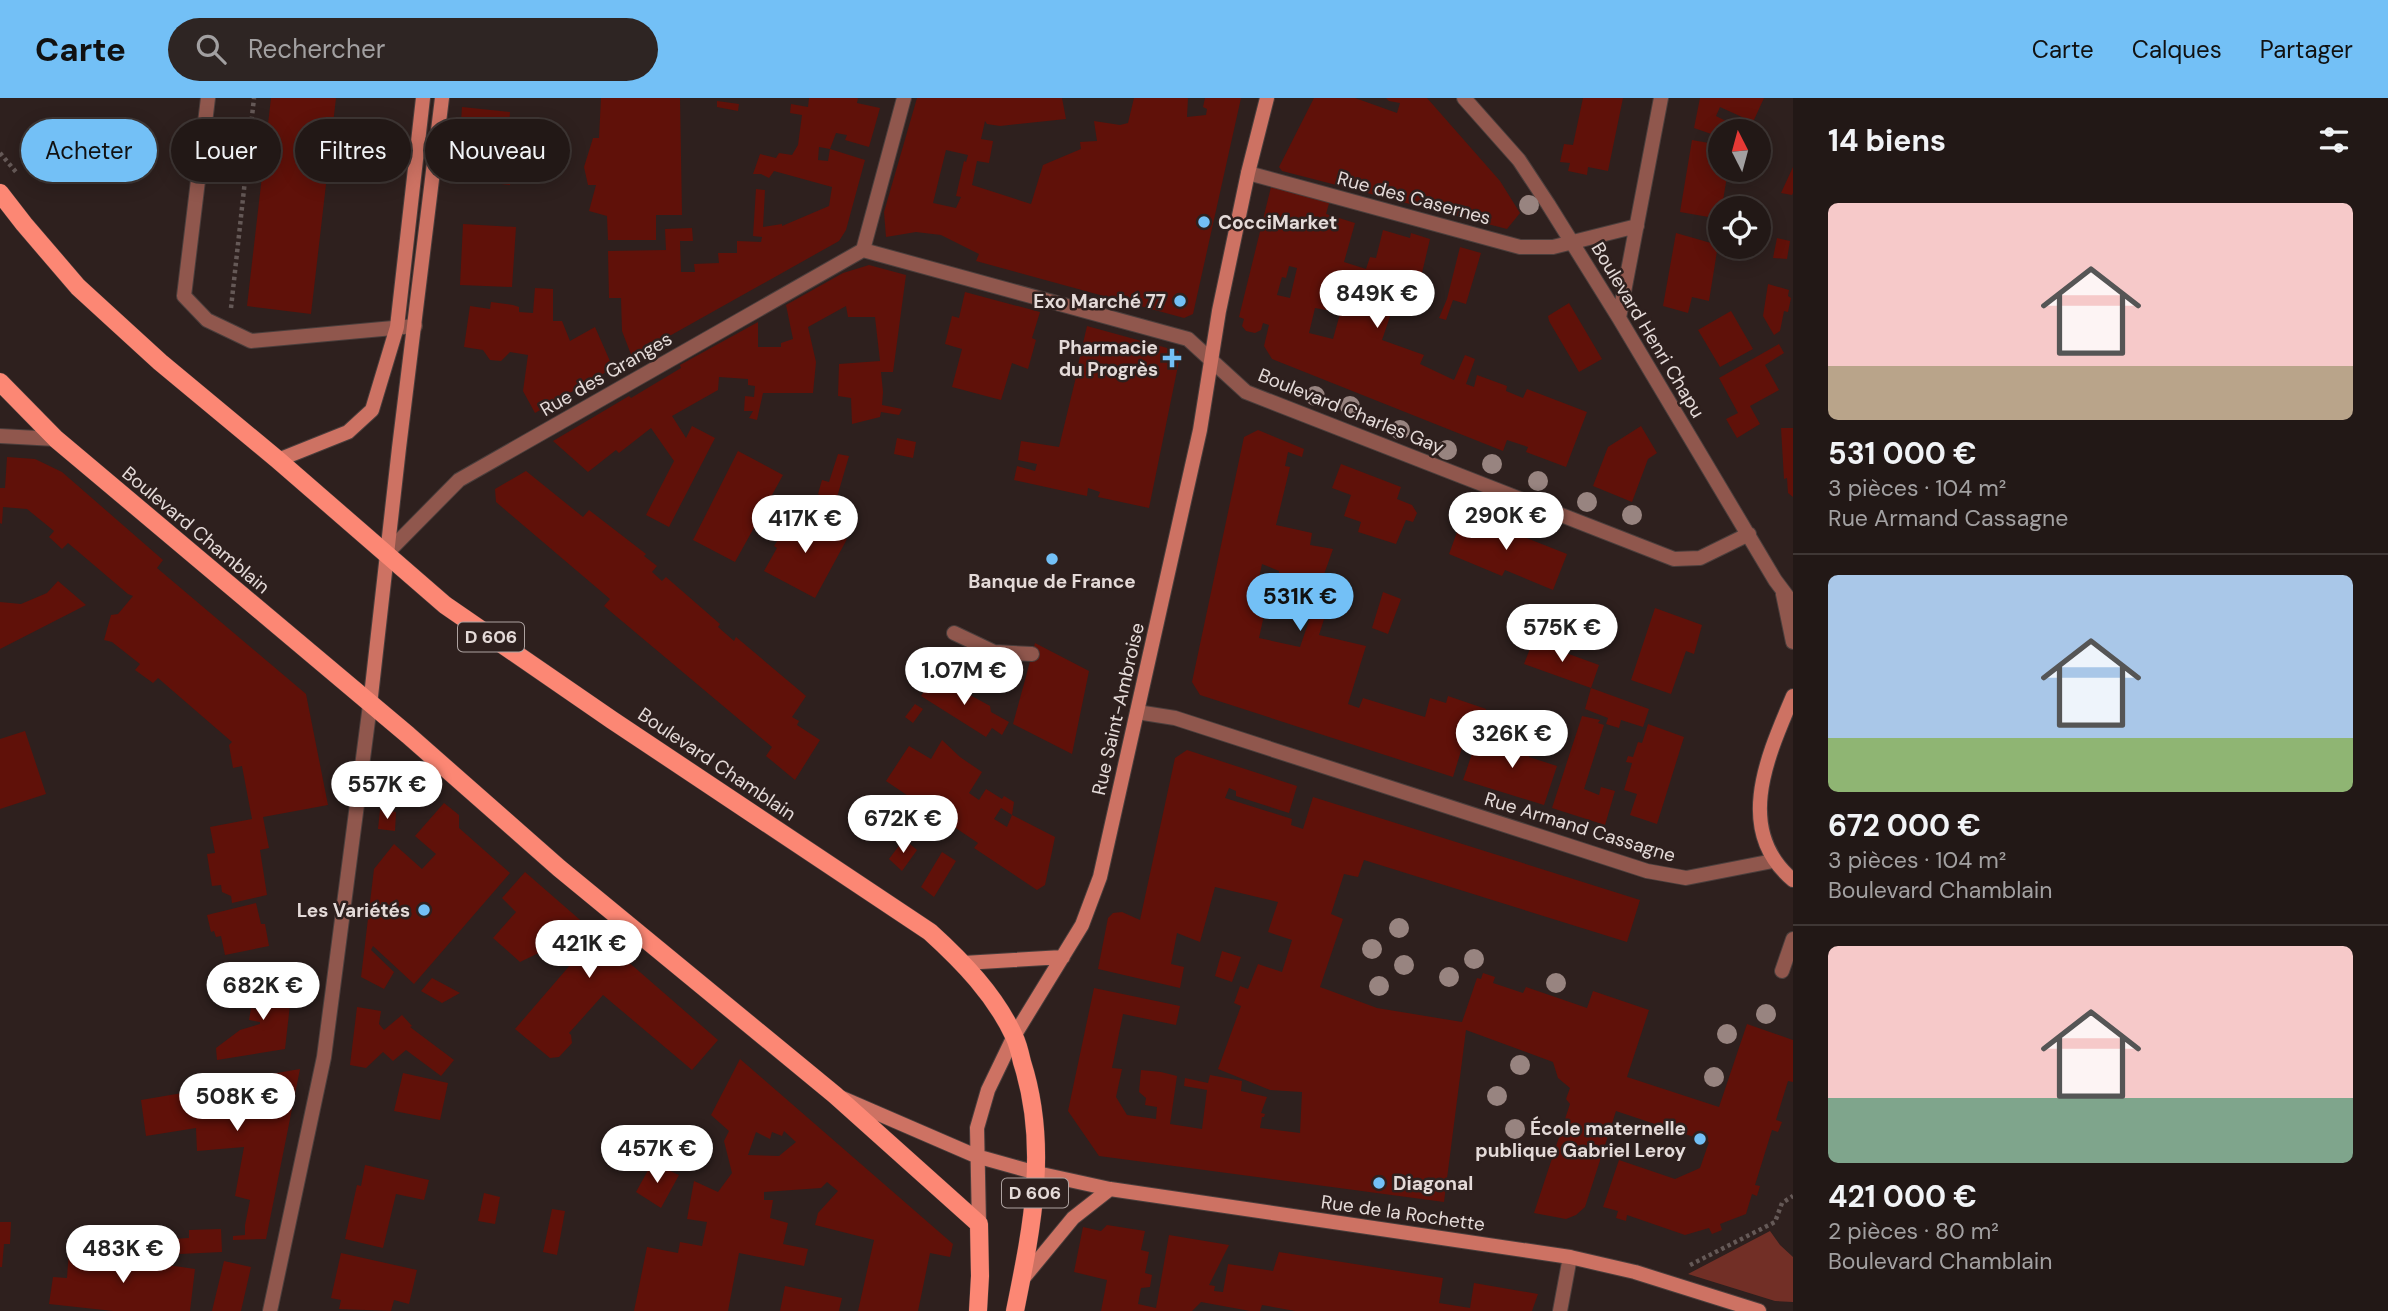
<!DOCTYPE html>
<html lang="fr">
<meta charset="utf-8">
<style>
:root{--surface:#221816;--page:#2e2523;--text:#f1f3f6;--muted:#a2a0a1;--line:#3f3735;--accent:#73c0f6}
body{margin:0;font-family:"DM Sans",sans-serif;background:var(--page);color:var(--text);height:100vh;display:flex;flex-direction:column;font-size:26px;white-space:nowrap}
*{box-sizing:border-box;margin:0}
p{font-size:23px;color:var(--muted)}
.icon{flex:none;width:38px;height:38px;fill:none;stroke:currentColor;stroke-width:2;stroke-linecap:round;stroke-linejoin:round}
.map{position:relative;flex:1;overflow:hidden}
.drawer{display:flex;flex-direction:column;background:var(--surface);width:595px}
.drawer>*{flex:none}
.top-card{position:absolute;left:21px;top:21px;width:665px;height:63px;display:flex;gap:14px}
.needle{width:46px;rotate:354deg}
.buttons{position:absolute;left:1708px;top:21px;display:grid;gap:14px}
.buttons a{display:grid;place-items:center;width:63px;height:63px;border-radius:50%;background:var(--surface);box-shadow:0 4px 18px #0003,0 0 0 2px var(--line);font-size:35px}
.price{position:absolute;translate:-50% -60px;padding:0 16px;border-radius:24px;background:#fff;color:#222;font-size:23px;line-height:46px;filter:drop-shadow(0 2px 4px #0008)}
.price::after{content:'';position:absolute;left:50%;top:42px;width:21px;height:16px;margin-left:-10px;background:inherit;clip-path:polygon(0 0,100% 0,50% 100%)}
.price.current{background:var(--accent);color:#111}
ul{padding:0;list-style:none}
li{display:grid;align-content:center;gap:14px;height:371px;padding:0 35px}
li+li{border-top:2px solid var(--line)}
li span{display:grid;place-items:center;height:217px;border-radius:10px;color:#555}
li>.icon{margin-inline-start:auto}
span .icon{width:126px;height:126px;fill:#fffc;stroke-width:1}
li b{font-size:30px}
h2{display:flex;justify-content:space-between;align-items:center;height:84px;padding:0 35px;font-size:30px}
.pill{padding:0 24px;border-radius:32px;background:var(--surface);box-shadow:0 4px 18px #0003,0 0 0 2px var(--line);font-size:24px;line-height:63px}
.pill.current{background:var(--accent);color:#111}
header{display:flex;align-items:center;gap:42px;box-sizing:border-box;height:98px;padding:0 35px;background:var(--accent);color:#111}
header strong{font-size:33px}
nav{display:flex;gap:38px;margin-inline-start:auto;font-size:24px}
.search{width:490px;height:63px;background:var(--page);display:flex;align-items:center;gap:18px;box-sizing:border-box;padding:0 24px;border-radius:38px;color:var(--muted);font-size:26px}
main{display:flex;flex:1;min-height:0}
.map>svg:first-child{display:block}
</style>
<header>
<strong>Carte</strong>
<div class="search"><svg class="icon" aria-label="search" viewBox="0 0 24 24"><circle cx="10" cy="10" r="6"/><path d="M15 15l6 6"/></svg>Rechercher</div>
<nav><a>Carte</a><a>Calques</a><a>Partager</a></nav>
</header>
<main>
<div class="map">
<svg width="1793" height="1213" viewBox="0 0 1793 1213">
<rect width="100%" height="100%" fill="#2e201e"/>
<path fill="#722f26" d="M1770 1133 1780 1147 1793 1159V1204L1775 1203 1688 1176Z"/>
<path fill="#601109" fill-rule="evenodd" d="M271 0H336L311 216 247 208Z
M601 0H680L682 117H656V142H608L607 118 589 113 596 87H588L584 69 593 40H599Z
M809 0H858L857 5 880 10 869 49 845 42 847 37 836 35 830 51 819 49 818 62 828 63 830 51 865 62 846 132 839 143 632 259 622 233 621 200H609L608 153 666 152 665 131 692 130 693 143H680L681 174H695L694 166 719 165 718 155H737V143L761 144 762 139 753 138 756 91 765 92 763 129 782 126V128L829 108 832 89 774 73 769 80 761 76H753L760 56 776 60 779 55 792 57 798 47 802 17 790 15 791 6 808 9Z
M917 0H1062L1066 21 1000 28 987 26 985 23 981 41 993 43 989 65 977 63 972 87 1031 106 1043 67 1081 51 1080 44 1097 43 1094 23 1120 27 1128 25 1134 0H1188L1187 19 1206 17 1207 11 1203 9 1205 0H1241L1193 216 1184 220 976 163 979 156 941 137 916 134 886 139 884 114ZM946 52 968 57 966 64 964 63 956 98 961 99 956 110 933 105Z
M1314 0H1355L1397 15 1400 5 1389 3 1386 0H1427L1500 83 1520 115 1507 131 1282 73 1279 69Z
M1583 0H1623L1608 73 1588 69 1587 77 1568 73 1570 65 1560 64 1564 46 1573 47Z
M1700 0H1764L1753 24 1720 9 1716 18 1726 23 1720 33V39L1694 30Z
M717 3 739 6 738 13 717 9Z
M462 9 510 14 509 28 539 31 537 46 552 47 549 74 513 70 510 87 475 83 479 39 483 40 485 25 461 23Z
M1692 42 1720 47V72H1728L1720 121 1680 114Z
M1793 69V95L1792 97 1781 95Z
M1271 89 1330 102 1326 116 1355 125 1344 164 1366 171 1370 159 1376 160 1383 132 1410 140 1411 135 1430 141 1417 196 1399 192 1382 242 1424 257 1420 266 1454 282 1465 257 1475 261 1466 286 1474 289 1477 277 1507 288 1506 293 1523 300 1527 291 1587 314 1566 369 1526 354 1528 349 1507 342 1503 353 1272 261 1264 248 1269 227 1263 225 1261 232 1255 235 1246 233 1242 228 1244 221 1239 219ZM1289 168 1297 170 1290 200 1277 197 1282 179 1286 180ZM1343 186 1367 192 1362 210 1343 205 1333 241 1309 235 1315 210 1332 213 1337 192 1341 193Z
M463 126 516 129 512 189 460 187Z
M1676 135 1718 147 1709 203 1692 199 1688 215 1663 208Z
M1777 140 1790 143 1787 161 1773 160Z
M1460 149 1481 155 1466 206 1453 202 1446 222 1439 220 1447 201Z
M869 167 906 177 893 274H881L883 294 882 307 902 311 899 317 881 314 880 319 852 326 851 300 838 298 839 266 880 263 875 219H848L846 208 808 229 816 264 813 295H763L757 322 749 320 753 313H744L745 298 754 299 755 288 748 287V281L719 279 718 292 672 318 686 340 692 328 715 340 669 429 646 417 674 363 651 330 619 355 616 352 588 374 553 343 629 298 631 300 681 270 680 267 758 224V249H781V245L793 241 786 207 843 175Z
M1768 186 1789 192 1788 198 1791 200 1788 214 1784 213 1780 233 1774 237 1763 218Z
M535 190 553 191V223H562L570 243 595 229 613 270 535 315 523 293 528 257 510 254 501 263 490 262 483 252 464 249 470 208 490 211 491 204 513 207 519 209V214L533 215Z
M965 194 1040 214 1032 240 1036 242 1028 271 1012 265 1001 302 952 289 962 251 945 246 952 218 959 220Z
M1569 205 1602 261 1579 274 1549 223 1548 218Z
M1731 213 1753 251 1720 269 1698 232Z
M1087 228 1178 253 1180 258 1149 410 1098 399 1100 394 1088 390 1087 398 1014 382 1017 368 1035 373 1037 366 1018 362 1021 343 1059 349 1076 279H1070L1073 266 1078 267Z
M1779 246 1784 255 1765 267 1779 292 1750 308 1760 326 1737 340 1726 321 1738 315 1719 280Z
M1641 328 1657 355 1648 361 1632 404 1593 388 1608 349Z
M1781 330H1793V399L1788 395 1787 380 1784 381Z
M1258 332 1304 351 1302 359 1288 354 1285 368 1290 369 1276 427 1312 435 1310 447 1333 451 1321 485 1316 515 1325 518 1319 537 1366 548 1348 606 1359 610 1363 600 1425 619 1430 600 1446 605 1448 598 1486 611 1479 634 1468 630 1453 679 1200 597 1192 584 1244 339ZM1262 466 1279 473V476L1313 484 1309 501 1303 504 1298 503 1297 510 1312 514 1300 549 1259 540 1264 517 1268 518 1271 504 1266 503 1269 491 1266 486 1258 484Z
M897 340 916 344 913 360 894 356Z
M738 353 783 377 735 464 693 442Z
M838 356 849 358 835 406 818 396 822 382 829 384Z
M7 359 35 361 62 374 163 462 157 470 306 596 328 707 263 719 269 750 260 752 267 797 232 805 231 798 222 794 221 787 212 788 207 756 215 755 210 729 252 721 242 668 233 670 229 647 232 644 158 580 153 585 135 572 140 566 112 544 104 542 111 517 118 516 133 498 128 496 68 445 62 451 49 439 54 433 27 411 3 409 2 426 0 425V390H5Z
M1341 366 1401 389 1397 401 1412 407 1417 415 1413 424 1406 422 1396 446 1358 434 1361 424 1344 418 1351 397 1332 390Z
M526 373 583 419 589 412 646 456 644 458 657 468 652 474 662 483 666 479 720 526 718 529 734 543 736 539 806 598 792 619 799 623 797 627 820 642 795 682 766 658 772 649 604 508 610 501 496 404 495 391Z
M796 414 847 441 815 500 764 473 777 450 774 448 781 437 783 438Z
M1464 415 1567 456 1553 492 1505 472 1502 478 1449 456Z
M58 483 86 507 0 551V504L21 506 47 495Z
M1383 494 1401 501 1388 536 1372 530Z
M1655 510 1702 527 1694 556 1686 553 1671 596 1631 582Z
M1533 543 1599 567 1591 590 1524 566Z
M1035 545 1089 573 1072 656 1013 626Z
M934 577 990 608 991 614 1009 624 1002 637 992 630 986 639 921 598Z
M1591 590 1649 611 1643 629 1621 622 1619 630 1606 626 1608 620 1585 611Z
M915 606 923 611 913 625 905 619Z
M1582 618 1600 622 1598 625 1604 627 1584 691 1599 697 1601 689 1615 693 1605 727 1552 710Z
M1648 626 1684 639 1657 726 1630 717 1637 696 1624 692 1632 665 1626 664 1628 658 1633 659 1638 644 1642 645Z
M1531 632 1543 636 1539 652 1532 650 1529 659 1557 668 1544 707 1463 682 1477 641 1523 657Z
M25 633 46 696 0 711V641Z
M942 642 960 659 982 674 969 695 979 702 986 691 1002 701 1004 698 1014 704 1012 717 1055 739 1045 787 1037 792 974 750 978 745 886 683 909 648 931 661ZM1001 710 1012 717 1007 729 994 721Z
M1187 652 1297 688 1289 715 1236 698V693L1229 690 1225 700 1292 721 1291 727 1303 731 1313 699 1640 802 1627 844 1364 762 1358 779 1344 776 1331 816 1343 821 1320 889 1377 910 1462 924 1477 880 1481 881 1483 875 1495 879 1493 885 1523 895 1526 889 1587 910 1593 893 1649 912 1627 979 1719 1009 1747 926 1793 942V984L1788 983 1776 1022 1782 1024 1778 1034 1772 1032 1755 1087 1760 1088 1757 1098 1752 1096 1746 1116 1720 1126 1722 1132 1712 1136 1709 1130 1685 1137 1627 1117 1626 1123 1616 1120 1618 1113 1603 1109 1619 1062 1675 1081 1700 1070 1709 1044 1616 1013 1585 1109 1576 1117 1566 1121 1534 1115 1570 1006 1566 1001 1570 990 1558 980 1553 964 1466 932 1444 1104 1099 1058 1068 1013 1094 890 1180 908 1176 927 1123 916 1112 970 1122 971 1116 999 1127 1017 1156 1021 1157 1009 1145 1007 1146 1000 1139 994 1141 972 1161 974 1177 978 1170 1026 1202 1031 1207 992 1184 988 1185 980 1208 985 1210 977 1242 983 1241 993 1267 999 1261 1015 1265 1016 1264 1019H1262L1260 1030 1300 1035 1302 994 1270 992 1218 971 1241 908 1234 905 1240 888 1248 891 1258 866 1282 874 1292 842 1268 834 1278 804 1215 789 1200 844 1177 835 1171 866 1184 869 1180 890 1098 871 1108 820 1113 815 1122 814 1140 822 1175 660Z
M444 705 459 717V730L510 775 414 886 373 848 371 852 394 874 384 891 361 879 374 771 394 746 422 771 436 756 415 738Z
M380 712 396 714 395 733 378 731Z
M904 741 917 752 902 773 889 761Z
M942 754 956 763 934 799 921 789Z
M525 774 718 942 692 972 603 897 569 935 571 937 572 945 559 959 550 960 515 931 571 866 551 849 520 864 493 840 516 814 502 800Z
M256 805 261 826H265L269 848 225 857 221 838 216 839 214 833 211 834 207 817Z
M1222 853 1241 859 1232 884 1215 878Z
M267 874 293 880 285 951 217 962 216 950 240 932 260 926V924L249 922 251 910 256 911 259 888 265 890Z
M432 880 460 895 442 905 421 893Z
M357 909 381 913 379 926 384 932 402 917 412 928 410 929 454 962 441 978 406 952 393 963 383 954 366 970 350 967Z
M740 961 953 1146 950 1159 930 1155 918 1213H858L874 1142 815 1127 818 1115 838 1093 827 1084 821 1090 764 1094V1102H773L770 1120 788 1125 783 1146 808 1151 804 1168 739 1155 728 1213H634L647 1149 678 1155 680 1144 702 1148 707 1124 687 1121 694 1083 718 1094 732 1075 724 1043 729 1033 711 1017ZM784 1033 796 1044 779 1058 748 1057 756 1034 770 1041 772 1034 782 1038Z
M300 971 266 1141 233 1142V1138L245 1137V1127L250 1102 235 1098 244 1049 197 1053 196 1030 146 1038 141 1002 265 981V977Z
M403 975 448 985 440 1022 394 1013Z
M652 1065 679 1077 661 1110 636 1094Z
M365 1067 429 1082 424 1102 396 1096 383 1150 345 1141 357 1087 361 1088Z
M484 1095 500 1099 495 1126 478 1123Z
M552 1111 565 1113 557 1157 543 1154Z
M0 1124H11L10 1146H4L2 1169H0Z
M1107 1127 1145 1133 1141 1152 1149 1154 1145 1175 1152 1177 1150 1189 1141 1190 1138 1206 1156 1210 1169 1137 1229 1147 1209 1187 1215 1188 1214 1193 1223 1194 1228 1166 1273 1173 1279 1154 1443 1180 1439 1205 1470 1210 1474 1185 1538 1196 1532 1213H1295L1262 1207 1260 1213H1250L1201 1204 1192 1213H1101L1107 1182 1074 1174 1083 1129 1101 1133Z
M221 1131 222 1154 158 1157 157 1142 189 1140V1132Z
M69 1152H83V1160L147 1157V1164L195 1171 190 1213H113L49 1206 53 1179 67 1180Z
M341 1155 417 1172 409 1206 394 1202 391 1213 339 1211 341 1202 331 1200Z
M224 1163 251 1169 241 1213H212Z
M785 1188 842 1200 839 1213H780Z"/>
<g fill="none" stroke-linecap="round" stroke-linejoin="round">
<defs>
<path id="lane" d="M208 0 184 198 207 222 251 243 415 228
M954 535 994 554 1032 556
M1782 873 1793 841
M1560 1213 1570 1159"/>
<path id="street" d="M1464 0 1519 62 1548 106 1619 220 1775 482 1793 506
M1248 75 1520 149H1553L1637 128
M863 152 1188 241 1246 294 1674 461 1700 460 1749 436
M863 152 904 0
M1619 220 1661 0
M0 338 56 341
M386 456 459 382 863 152
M1783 496 1793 544
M1137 614 1175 620 1647 773 1686 780 1773 763
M270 1213 324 959 370 607"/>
<path id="secondary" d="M278 362 348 334 372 312 397 229 423 0
M1793 598C1768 657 1733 732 1793 782
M370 607 399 350 442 0
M964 865 1063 859
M842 1000 976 1058 1037 1075 1110 1091 1570 1159 1635 1174 1759 1213
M979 1126 977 1030 988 992 1014 938 1082 827 1100 779 1200 332 1219 213 1248 75 1267 0
M1021 1183 1073 1120 1110 1091"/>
<path id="primary" d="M0 95 24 126 78 189 160 264 278 362 445 507 612 622 930 834C963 864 995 897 1014 938 1018 946 1020 955 1022 964 1049 1048 1032 1129 1015 1213
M0 284 56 341 408 637 559 770 835 997 979 1126 980 1178 978 1213"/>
</defs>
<use href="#lane" stroke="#4b3e3c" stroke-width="16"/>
<use href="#street" stroke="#4b3e3c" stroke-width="16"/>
<use href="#secondary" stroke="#4b3e3c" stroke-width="16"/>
<use href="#primary" stroke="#4b3e3c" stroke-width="19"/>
<path stroke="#655957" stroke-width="4.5" stroke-dasharray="3.5 3.5" stroke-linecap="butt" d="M0 55 16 74
M231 210 254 0
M1690 1167 1775 1124 1782 1105 1793 1098"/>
<use href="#lane" stroke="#90574d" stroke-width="14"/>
<use href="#street" stroke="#90574d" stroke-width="14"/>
<use href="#secondary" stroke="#cd7263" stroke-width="14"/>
<use href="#primary" stroke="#fc8774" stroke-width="18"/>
</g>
<g fill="#988480">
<circle cx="1529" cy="107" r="10"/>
<circle cx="1315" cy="298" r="10"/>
<circle cx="1350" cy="308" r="10"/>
<circle cx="1400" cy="332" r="10"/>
<circle cx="1447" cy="352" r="10"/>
<circle cx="1492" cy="366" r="10"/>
<circle cx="1538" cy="383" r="10"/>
<circle cx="1587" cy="404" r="10"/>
<circle cx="1632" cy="417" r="10"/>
<circle cx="1399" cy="830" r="10"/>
<circle cx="1372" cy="851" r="10"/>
<circle cx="1474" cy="861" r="10"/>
<circle cx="1404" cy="867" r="10"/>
<circle cx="1449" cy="879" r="10"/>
<circle cx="1556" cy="885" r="10"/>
<circle cx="1379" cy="888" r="10"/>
<circle cx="1766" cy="916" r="10"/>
<circle cx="1727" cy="936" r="10"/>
<circle cx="1520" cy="967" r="10"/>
<circle cx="1714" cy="979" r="10"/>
<circle cx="1497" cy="998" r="10"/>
<circle cx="1515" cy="1031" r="10"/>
</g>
<g fill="#73c0f6" stroke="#2e201e" stroke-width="2.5">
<circle cx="1204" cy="124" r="7"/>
<circle cx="1180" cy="203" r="7"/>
<path d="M1168.5 249.5h7v7h7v7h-7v7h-7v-7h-7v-7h7z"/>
<circle cx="1052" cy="461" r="7"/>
<circle cx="424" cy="812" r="7"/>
<circle cx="1700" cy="1041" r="7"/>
<circle cx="1379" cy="1085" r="7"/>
</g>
<g text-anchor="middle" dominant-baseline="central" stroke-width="5" stroke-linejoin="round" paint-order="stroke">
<g fill="#2e201e" stroke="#ada2a0" stroke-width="2">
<rect x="458" y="524.5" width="66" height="29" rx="5"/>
<rect x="1002" y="1080.5" width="66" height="29" rx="5"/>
</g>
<g font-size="18" font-weight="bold" fill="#e4dad8">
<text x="491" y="539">D 606</text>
<text x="1035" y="1095">D 606</text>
</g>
<g font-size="19" fill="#e4dad8" stroke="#2e201e">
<text transform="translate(1414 100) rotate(15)">Rue des Casernes</text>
<text transform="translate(1648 232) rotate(59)">Boulevard Henri Chapu</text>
<text transform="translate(606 276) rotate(-30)">Rue des Granges</text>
<text transform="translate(1351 313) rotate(22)">Boulevard Charles Gay</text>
<text transform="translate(196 432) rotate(40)">Boulevard Chamblain</text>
<text transform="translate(1118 611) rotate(-77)">Rue Saint-Ambroise</text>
<text transform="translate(717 666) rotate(34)">Boulevard Chamblain</text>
<text transform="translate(1580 729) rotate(17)">Rue Armand Cassagne</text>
<text transform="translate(1403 1115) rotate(8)">Rue de la Rochette</text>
</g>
<g font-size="19" font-weight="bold" fill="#e4dad8" stroke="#2e201e" text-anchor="end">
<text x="1218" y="124" text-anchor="start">CocciMarket</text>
<text x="1166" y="203">Exo Marché 77</text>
<text x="1158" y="249">Pharmacie<tspan x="1158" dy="22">du Progrès</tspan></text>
<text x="1052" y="483" text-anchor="middle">Banque de France</text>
<text x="410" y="812">Les Variétés</text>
<text x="1686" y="1030">École maternelle<tspan x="1686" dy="22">publique Gabriel Leroy</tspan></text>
<text x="1393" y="1085" text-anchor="start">Diagonal</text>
</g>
</g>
</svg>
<div class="buttons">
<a><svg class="needle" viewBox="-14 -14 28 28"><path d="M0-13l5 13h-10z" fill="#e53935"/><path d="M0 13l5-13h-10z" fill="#a2a0a1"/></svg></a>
<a><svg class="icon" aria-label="locate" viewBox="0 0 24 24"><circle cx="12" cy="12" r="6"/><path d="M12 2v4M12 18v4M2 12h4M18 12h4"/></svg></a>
</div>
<b class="price" style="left:1377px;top:232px">849K €</b>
<b class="price" style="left:1506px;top:454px">290K €</b>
<b class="price" style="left:805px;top:457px">417K €</b>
<b class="price current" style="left:1300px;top:535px">531K €</b>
<b class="price" style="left:1562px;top:566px">575K €</b>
<b class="price" style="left:964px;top:609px">1.07M €</b>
<b class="price" style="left:1512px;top:672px">326K €</b>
<b class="price" style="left:387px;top:723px">557K €</b>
<b class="price" style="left:903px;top:757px">672K €</b>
<b class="price" style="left:589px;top:882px">421K €</b>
<b class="price" style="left:263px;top:924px">682K €</b>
<b class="price" style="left:237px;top:1035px">508K €</b>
<b class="price" style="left:657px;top:1087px">457K €</b>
<b class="price" style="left:123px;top:1187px">483K €</b>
<div class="top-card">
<a class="pill current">Acheter</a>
<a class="pill">Louer</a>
<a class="pill">Filtres</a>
<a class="pill">Nouveau</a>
</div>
</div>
<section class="drawer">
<h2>14 biens<svg class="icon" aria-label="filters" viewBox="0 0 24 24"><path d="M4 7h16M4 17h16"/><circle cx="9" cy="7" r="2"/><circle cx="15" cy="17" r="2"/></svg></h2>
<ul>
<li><span style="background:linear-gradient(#f6c9c9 75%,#b9a48a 0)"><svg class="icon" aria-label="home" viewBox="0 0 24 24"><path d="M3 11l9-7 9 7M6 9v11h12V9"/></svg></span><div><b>531 000 €</b><p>3 pièces · 104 m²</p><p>Rue Armand Cassagne</p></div></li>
<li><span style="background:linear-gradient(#a9c7e8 75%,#8fb573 0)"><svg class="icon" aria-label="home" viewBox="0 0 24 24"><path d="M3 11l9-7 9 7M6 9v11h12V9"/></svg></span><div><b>672 000 €</b><p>3 pièces · 104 m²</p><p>Boulevard Chamblain</p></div></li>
<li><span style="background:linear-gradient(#f6c9c9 70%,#7fa58c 0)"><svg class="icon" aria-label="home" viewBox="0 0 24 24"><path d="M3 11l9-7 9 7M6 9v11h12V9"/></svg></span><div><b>421 000 €</b><p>2 pièces · 80 m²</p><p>Boulevard Chamblain</p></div></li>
</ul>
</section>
</main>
